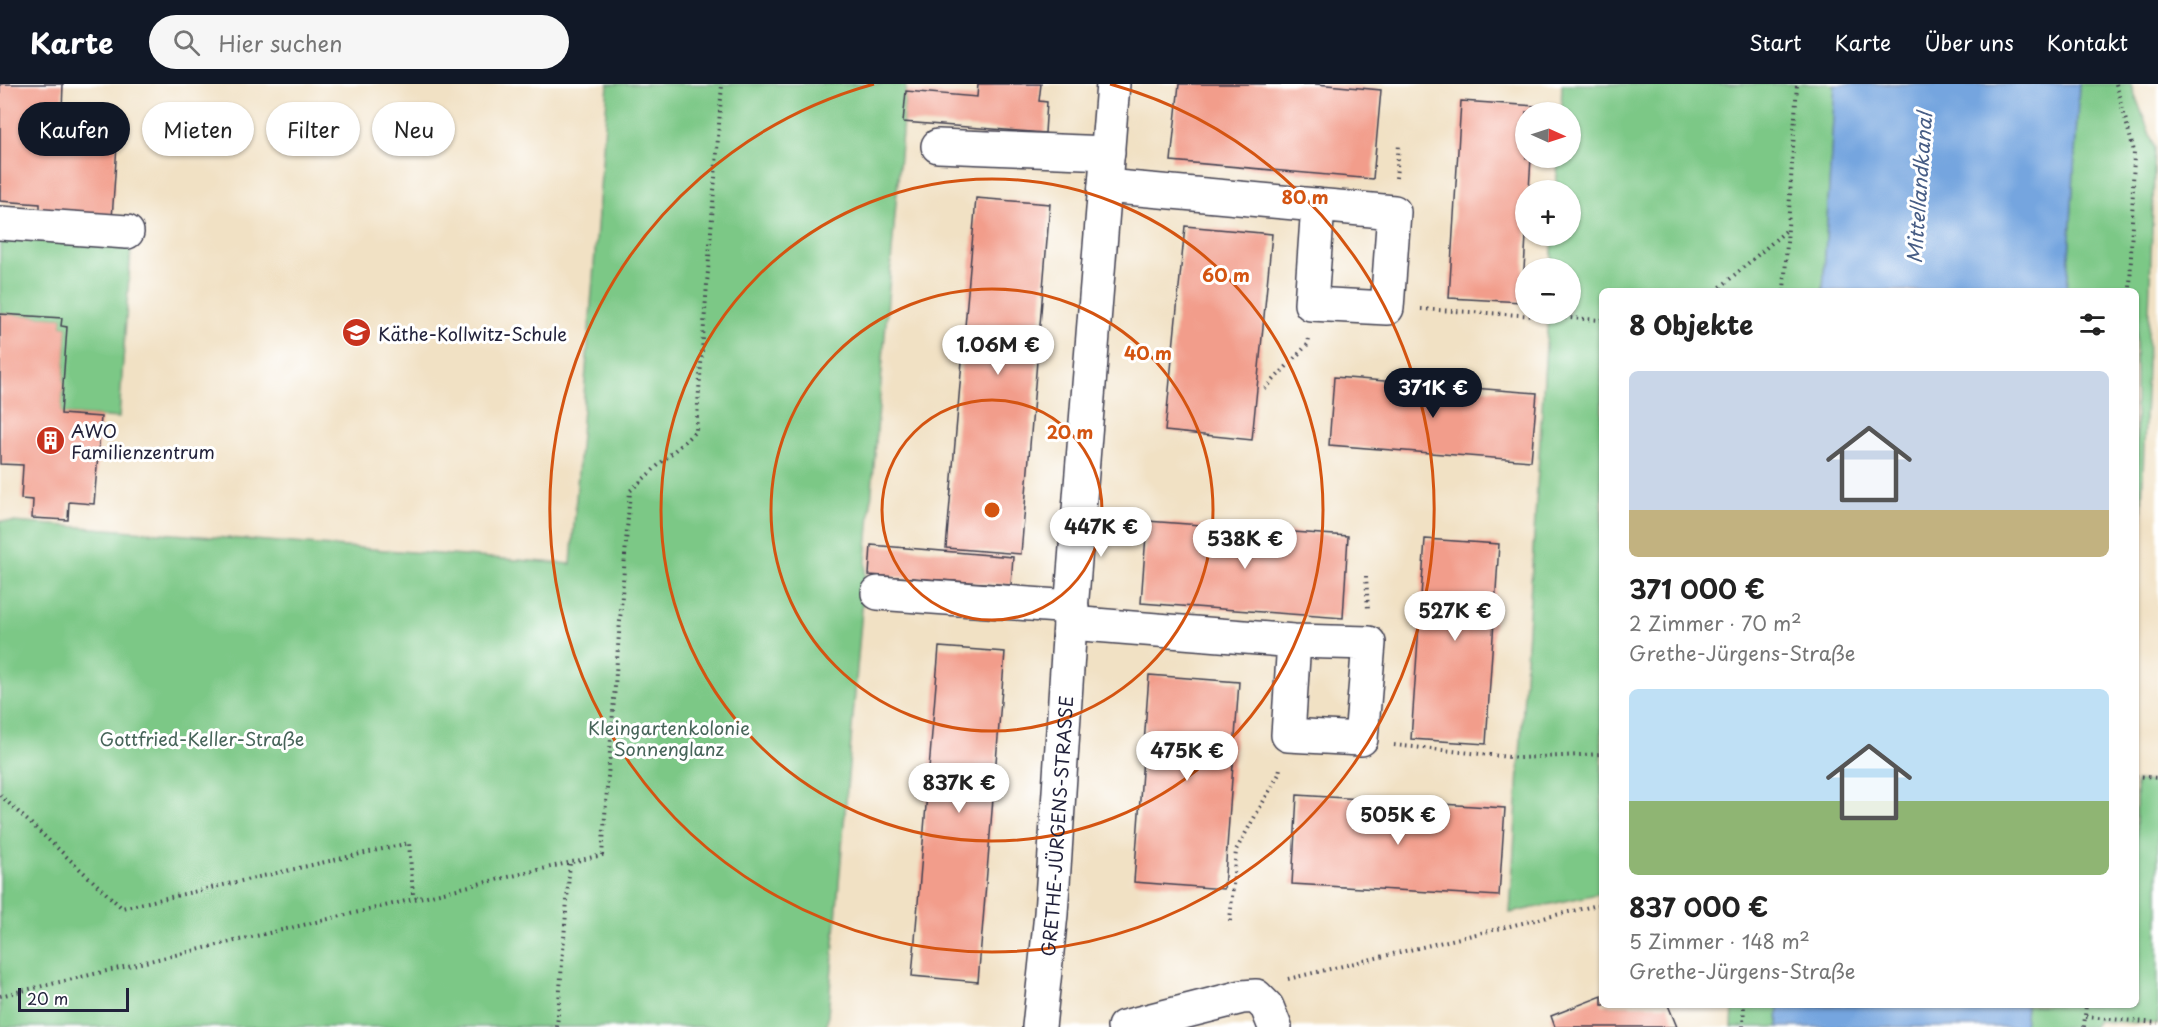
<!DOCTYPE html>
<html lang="de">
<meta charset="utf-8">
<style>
:root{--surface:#fff;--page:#f6f6f6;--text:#222;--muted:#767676;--accent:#111827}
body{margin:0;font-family:"Playpen Sans",sans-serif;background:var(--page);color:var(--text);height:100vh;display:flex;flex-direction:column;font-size:22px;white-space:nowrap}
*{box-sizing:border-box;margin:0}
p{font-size:20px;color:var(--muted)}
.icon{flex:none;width:33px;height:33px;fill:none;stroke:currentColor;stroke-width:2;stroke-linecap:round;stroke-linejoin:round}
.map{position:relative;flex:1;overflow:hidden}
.drawer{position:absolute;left:1599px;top:204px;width:540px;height:720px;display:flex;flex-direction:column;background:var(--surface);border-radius:9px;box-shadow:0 2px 4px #0004}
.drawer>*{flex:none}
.hud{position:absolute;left:18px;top:18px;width:570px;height:54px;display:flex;gap:12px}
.needle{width:39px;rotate:93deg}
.controls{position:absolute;left:1515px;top:18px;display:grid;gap:12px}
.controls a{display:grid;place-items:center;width:66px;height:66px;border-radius:50%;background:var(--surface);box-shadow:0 2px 4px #0004;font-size:30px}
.scale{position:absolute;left:18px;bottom:15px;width:111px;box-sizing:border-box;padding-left:6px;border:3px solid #22223b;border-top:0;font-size:16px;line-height:21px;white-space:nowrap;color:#22223b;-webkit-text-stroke:4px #fff;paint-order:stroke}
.price{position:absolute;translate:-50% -51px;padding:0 14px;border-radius:21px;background:#fff;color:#222;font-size:20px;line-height:39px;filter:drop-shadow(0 2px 3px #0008)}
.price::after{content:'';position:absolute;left:50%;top:36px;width:18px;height:14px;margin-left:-9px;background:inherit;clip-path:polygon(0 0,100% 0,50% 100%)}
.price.current{background:var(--accent);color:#fff}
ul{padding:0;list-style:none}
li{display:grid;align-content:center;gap:12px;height:318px;padding:0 30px}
li span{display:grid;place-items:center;height:186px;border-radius:9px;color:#555}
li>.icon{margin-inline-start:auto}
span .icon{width:108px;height:108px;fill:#fffc;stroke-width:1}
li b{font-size:26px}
h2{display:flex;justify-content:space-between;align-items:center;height:72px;padding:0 30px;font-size:26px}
.chip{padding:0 21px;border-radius:27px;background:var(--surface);box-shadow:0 2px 4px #0004;font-size:21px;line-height:54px}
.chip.current{background:var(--accent);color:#fff}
header{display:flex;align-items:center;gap:36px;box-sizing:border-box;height:84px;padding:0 30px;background:var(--accent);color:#fff}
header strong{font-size:28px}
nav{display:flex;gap:33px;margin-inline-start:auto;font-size:21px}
.search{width:420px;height:54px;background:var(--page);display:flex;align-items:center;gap:15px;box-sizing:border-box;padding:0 21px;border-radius:33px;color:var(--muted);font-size:22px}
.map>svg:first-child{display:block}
</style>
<header>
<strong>Karte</strong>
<div class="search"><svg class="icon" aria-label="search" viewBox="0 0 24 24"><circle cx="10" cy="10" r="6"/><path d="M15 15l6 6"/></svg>Hier suchen</div>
<nav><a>Start</a><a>Karte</a><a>Über uns</a><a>Kontakt</a></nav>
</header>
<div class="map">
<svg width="2158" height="943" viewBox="0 0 2158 943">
<rect width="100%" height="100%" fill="#fff"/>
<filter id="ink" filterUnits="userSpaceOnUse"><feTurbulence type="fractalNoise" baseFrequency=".0167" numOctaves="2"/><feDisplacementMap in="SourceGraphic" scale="12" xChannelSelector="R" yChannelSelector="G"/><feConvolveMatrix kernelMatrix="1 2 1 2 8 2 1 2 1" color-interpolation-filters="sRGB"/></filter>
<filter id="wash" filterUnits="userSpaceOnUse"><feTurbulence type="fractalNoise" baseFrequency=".008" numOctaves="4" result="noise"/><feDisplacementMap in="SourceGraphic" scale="24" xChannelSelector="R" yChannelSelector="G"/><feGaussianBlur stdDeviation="1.35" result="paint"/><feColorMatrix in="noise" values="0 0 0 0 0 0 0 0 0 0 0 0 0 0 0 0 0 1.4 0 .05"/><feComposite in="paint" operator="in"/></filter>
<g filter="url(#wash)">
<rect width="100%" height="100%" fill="#f1e1c4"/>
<path fill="#7cc886" stroke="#4f7560" stroke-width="1.5" d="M608 0H906L827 943H0V437L571 480Z
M1562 0H1835L1823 207H1602V809L1510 829 1548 230H1570V184H1551L1553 152H1570V106H1556L1558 74H1570V28H1561Z
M2079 0H2131L2155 64 2141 446 2136 485V207H2067Z
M0 154 131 164 119 334 61 330 67 243 61 242 62 234 0 230Z
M2136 697 2158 699V940L2096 937 2094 943H2024L2026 921H2136Z
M1733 921H1779L1778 943H1732Z"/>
<path fill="#75a5df" stroke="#4c648d" stroke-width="1.5" d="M1835 0H2079L2067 207H1823Z
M1779 921H2026L2024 943H1778Z"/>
<g id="blocks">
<path fill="#f29d8b" d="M0 0H63L62 28 119 32 112 135 40 130V120L0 117Z
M978 0H1041L1039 17 1047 18 1045 49 903 38 906 7 977 13Z
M1179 0H1316L1381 6 1373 95 1171 77Z
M1461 17 1535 22 1534 28H1526V74H1531L1529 106H1526V152L1522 218 1449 214Z
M976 114 1050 120 1021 470 946 464Z
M1185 142 1272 150 1252 356 1165 347Z
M0 230 62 234 61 242 67 243 61 330 101 333 94 420 69 418 68 436 32 434 33 416 21 415 23 381 0 380Z
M1334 293 1537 309 1531 377 1329 361Z
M1147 437 1348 452 1343 534 1141 519Z
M1425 455 1499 460 1486 660 1411 655Z
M871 461 1013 473 1011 501 869 491Z
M939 563 1005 568 978 898 912 892Z
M1149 591 1239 598 1224 805 1134 798Z
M1297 711 1505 724 1499 812 1292 800Z
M1602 912V921H1668L1677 943H1555L1551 932Z"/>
</g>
</g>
<g filter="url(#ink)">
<use href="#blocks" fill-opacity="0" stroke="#413f50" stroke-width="1.5"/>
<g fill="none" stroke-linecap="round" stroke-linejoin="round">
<defs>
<g id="minor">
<path d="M938 62 1108 69"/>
<path d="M1105 102 1394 128 1387 224 1311 220 1318 121"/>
<path d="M0 139 127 148"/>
<path d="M878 509 1072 523"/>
<path d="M1070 539 1294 557 1369 559 1361 655 1288 651 1294 557"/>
<path id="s1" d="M1039 943 1051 830 1070 539 1113 0"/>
<path d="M1124 943 1242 913 1256 912 1267 923 1275 943"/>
</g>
</defs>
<use href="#minor" stroke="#413f50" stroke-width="36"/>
<path stroke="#413f50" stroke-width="4" stroke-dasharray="1.5 4.5" stroke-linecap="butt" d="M2116 0 2134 67 2130 207
M1396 94 1399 61
M1716 207 1788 145
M1784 207 1797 0
M1421 225 1602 236
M1265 305 1308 260 1309 254
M1366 492 1368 525
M1394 661 1519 674 1602 670
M2136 692 2158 694
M0 711 122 824 409 759 413 810 417 813
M1230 837 1236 766 1279 690 1280 684
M1288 895 1602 820
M0 912 602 771 630 407 696 347 722 0
M2086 933 2158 939
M557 943 570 778
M1743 943 1744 921
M2084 943 2086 921"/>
<use href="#minor" stroke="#fff" stroke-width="33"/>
</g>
</g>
<g fill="none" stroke="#d45411" stroke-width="3">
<circle cx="992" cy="426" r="110"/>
<circle cx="992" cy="426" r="221"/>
<circle cx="992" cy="426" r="331"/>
<path d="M1110 0A442 442 0 1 1 874 0"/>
</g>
<defs>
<symbol id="school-disc" viewBox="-11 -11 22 22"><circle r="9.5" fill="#c8321e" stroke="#fff"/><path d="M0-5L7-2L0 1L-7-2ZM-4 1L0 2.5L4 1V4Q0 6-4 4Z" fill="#fff"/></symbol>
<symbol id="building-disc" viewBox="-11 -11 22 22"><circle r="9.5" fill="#c8321e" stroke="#fff"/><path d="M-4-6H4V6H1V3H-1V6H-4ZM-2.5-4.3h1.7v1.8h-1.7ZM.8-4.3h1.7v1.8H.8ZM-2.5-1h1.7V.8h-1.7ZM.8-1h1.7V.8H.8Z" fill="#fff"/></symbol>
</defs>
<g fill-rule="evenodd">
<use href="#school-disc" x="340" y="232" width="33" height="33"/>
<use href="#building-disc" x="34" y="340" width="33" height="33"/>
</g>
<g text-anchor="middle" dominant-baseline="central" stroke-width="6" stroke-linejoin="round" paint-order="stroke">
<g font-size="18" fill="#22223b" stroke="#fff" text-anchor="start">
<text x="378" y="249">Käthe-Kollwitz-Schule</text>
<text x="71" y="346">AWO<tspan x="71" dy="21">Familienzentrum</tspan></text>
</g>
<g font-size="18" fill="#466459" stroke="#fff">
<text x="669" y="643">Kleingartenkolonie<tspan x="669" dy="21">Sonnenglanz</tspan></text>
<text x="202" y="654">Gottfried-Keller-Straße</text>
</g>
<g font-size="18" fill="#22223b" stroke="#fff">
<text stroke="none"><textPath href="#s1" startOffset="202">GRETHE-JÜRGENS-STRASSE</textPath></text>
</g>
<g font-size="20" font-style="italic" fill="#475d85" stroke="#fff">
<text transform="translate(1919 104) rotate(-86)">Mittellandkanal</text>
</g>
</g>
<circle cx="992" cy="426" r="9" fill="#d45411" stroke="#fff" stroke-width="3"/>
<g font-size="18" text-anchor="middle" font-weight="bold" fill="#d45411" stroke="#fff" stroke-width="6" stroke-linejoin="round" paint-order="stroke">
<text x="1305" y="120">80 m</text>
<text x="1226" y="198">60 m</text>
<text x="1148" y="276">40 m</text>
<text x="1070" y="355">20 m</text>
</g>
</svg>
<div class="controls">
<a><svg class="needle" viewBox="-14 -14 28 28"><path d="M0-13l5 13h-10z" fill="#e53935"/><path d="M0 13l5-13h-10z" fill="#767676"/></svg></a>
<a>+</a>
<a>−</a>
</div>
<div class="scale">20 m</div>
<b class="price" style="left:998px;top:292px">1.06M €</b>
<b class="price current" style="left:1433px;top:335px">371K €</b>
<b class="price" style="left:1101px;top:474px">447K €</b>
<b class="price" style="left:1245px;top:486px">538K €</b>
<b class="price" style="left:1455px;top:558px">527K €</b>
<b class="price" style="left:1187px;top:698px">475K €</b>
<b class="price" style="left:959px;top:730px">837K €</b>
<b class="price" style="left:1398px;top:762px">505K €</b>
<div class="hud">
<a class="chip current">Kaufen</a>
<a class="chip">Mieten</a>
<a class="chip">Filter</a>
<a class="chip">Neu</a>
</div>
<section class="drawer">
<h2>8 Objekte<svg class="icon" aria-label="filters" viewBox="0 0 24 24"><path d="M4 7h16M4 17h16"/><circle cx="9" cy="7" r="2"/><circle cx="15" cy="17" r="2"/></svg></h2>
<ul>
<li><span style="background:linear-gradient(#c9d6e8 75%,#c2b280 0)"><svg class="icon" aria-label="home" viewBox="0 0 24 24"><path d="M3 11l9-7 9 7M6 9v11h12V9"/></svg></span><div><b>371 000 €</b><p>2 Zimmer · 70 m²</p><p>Grethe-Jürgens-Straße</p></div></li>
<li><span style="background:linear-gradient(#bfe0f5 60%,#8fb573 0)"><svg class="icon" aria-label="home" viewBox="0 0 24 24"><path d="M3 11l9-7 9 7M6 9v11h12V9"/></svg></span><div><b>837 000 €</b><p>5 Zimmer · 148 m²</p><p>Grethe-Jürgens-Straße</p></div></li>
</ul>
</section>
</div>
